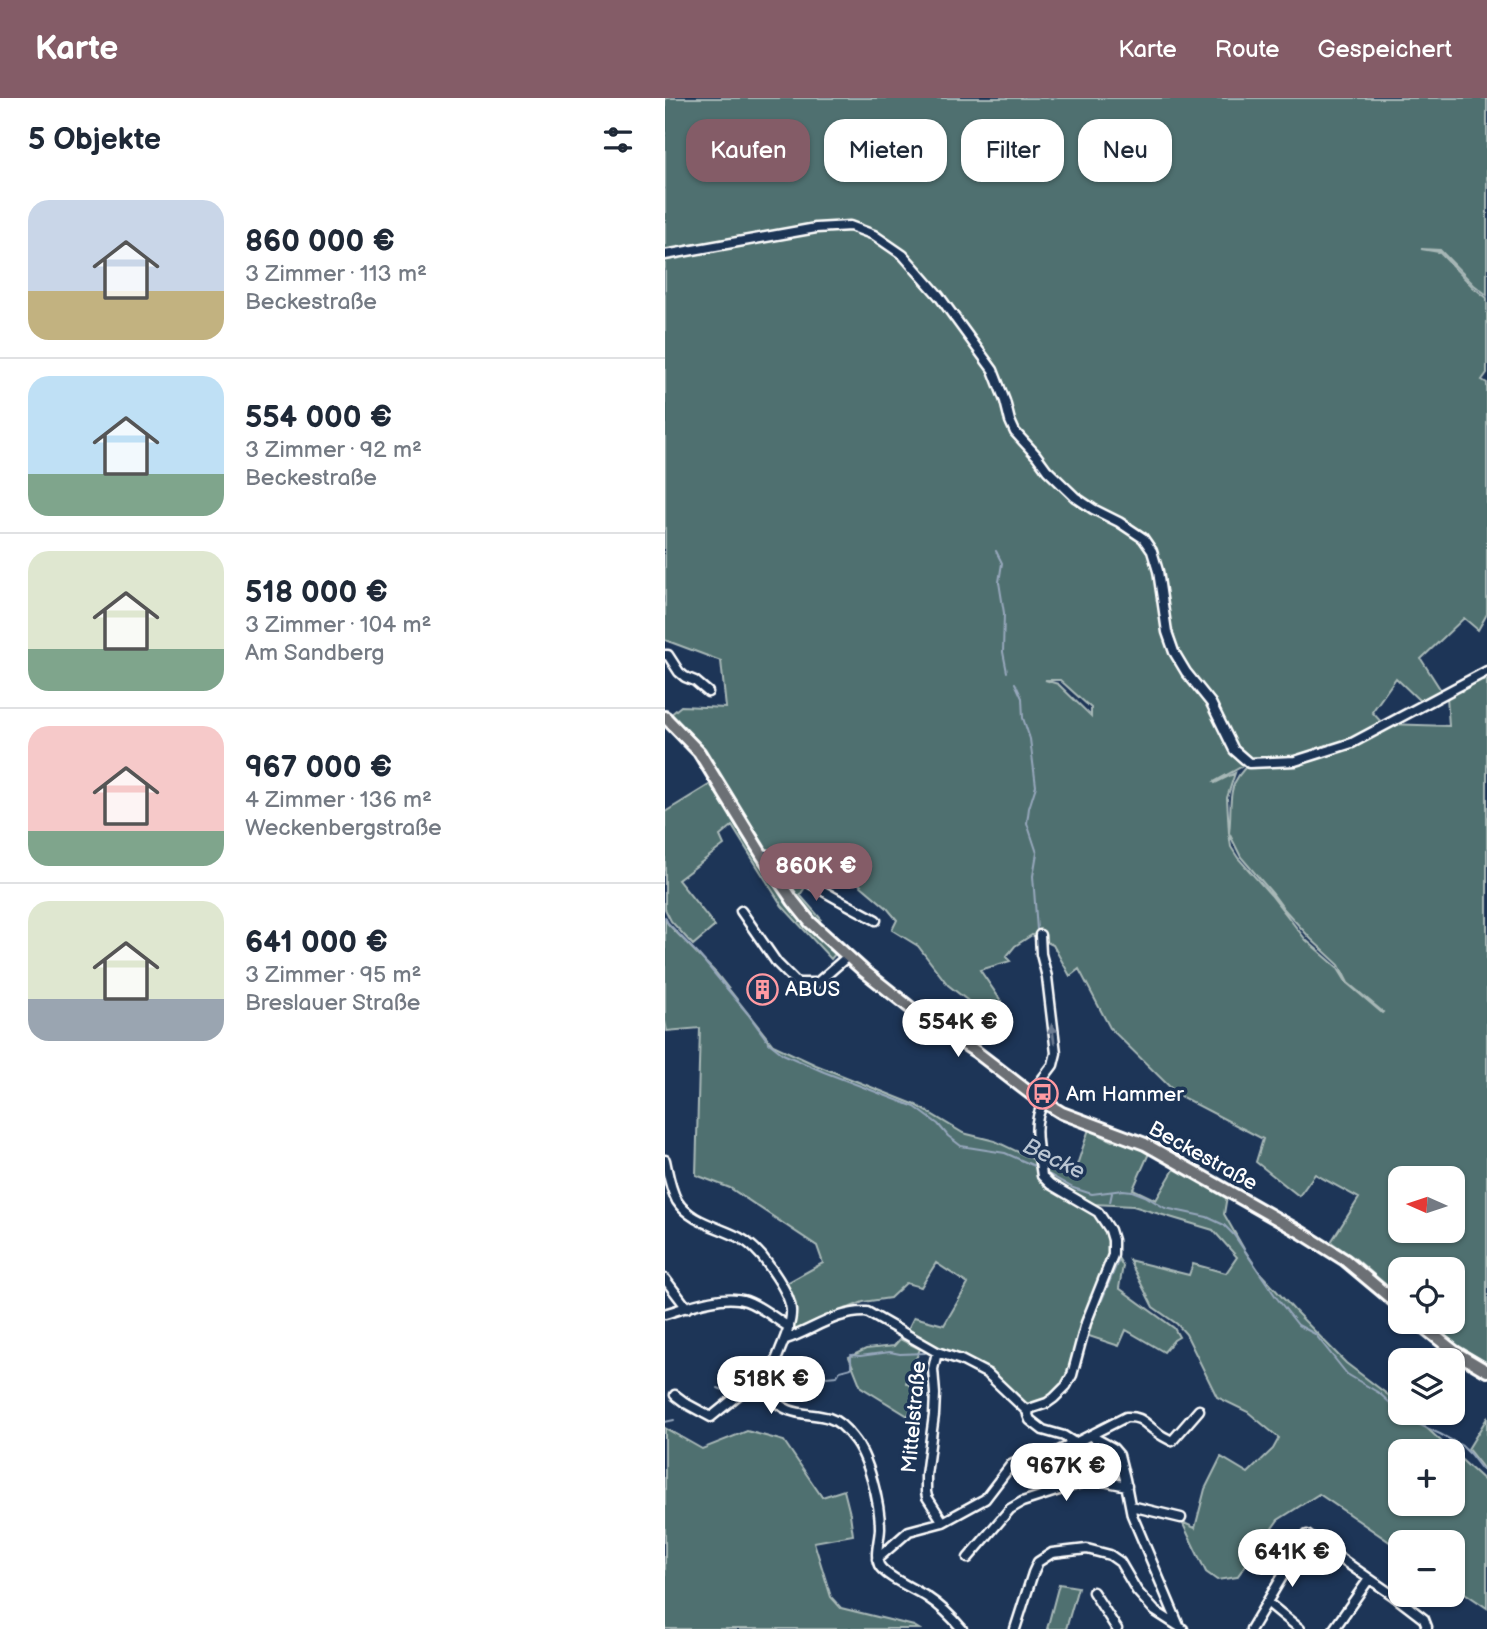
<!DOCTYPE html>
<html lang="de">
<meta charset="utf-8">
<style>
:root{--surface:#fff;--page:#f2f2f3;--text:#1f2937;--muted:#747a83;--line:#e0e1e3;--accent:#845c67}
body{margin:0;font-family:"Balsamiq Sans",sans-serif;background:var(--page);color:var(--text);height:100vh;display:flex;flex-direction:column;font-size:26px;white-space:nowrap}
*{box-sizing:border-box;margin:0}
p{font-size:23px;color:var(--muted)}
.icon{flex:none;width:38px;height:38px;fill:none;stroke:currentColor;stroke-width:2;stroke-linecap:round;stroke-linejoin:round}
.map{position:relative;flex:1;overflow:hidden}
.drawer{display:flex;flex-direction:column;background:var(--surface);width:665px}
.drawer>*{flex:none}
.banner{position:absolute;left:21px;top:21px;width:665px;height:63px;display:flex;gap:14px}
.needle{width:46px;rotate:273deg}
.buttons{position:absolute;left:723px;top:1068px;display:grid;gap:14px}
.buttons a{display:grid;place-items:center;width:77px;height:77px;border-radius:14px;background:var(--surface);box-shadow:0 2px 5px #0004;font-size:35px}
.price{position:absolute;translate:-50% -60px;padding:0 16px;border-radius:24px;background:#fff;color:#222;font-size:23px;line-height:46px;filter:drop-shadow(0 2px 4px #0008)}
.price::after{content:'';position:absolute;left:50%;top:42px;width:21px;height:16px;margin-left:-10px;background:inherit;clip-path:polygon(0 0,100% 0,50% 100%)}
.price.current{background:var(--accent);color:#fff}
ul{padding:0;list-style:none}
li{display:flex;align-items:center;gap:21px;height:175px;padding:0 28px}
li+li{border-top:2px solid var(--line)}
li span{display:grid;place-items:center;flex:none;width:196px;height:140px;border-radius:21px;color:#555}
li>.icon{margin-inline-start:auto}
span .icon{width:84px;height:84px;fill:#fffc;stroke-width:1}
li b{font-size:30px}
h2{display:flex;justify-content:space-between;align-items:center;height:84px;padding:0 28px;font-size:30px}
.chip{padding:0 24px;border-radius:21px;background:var(--surface);box-shadow:0 2px 5px #0004;font-size:24px;line-height:63px}
.chip.current{background:var(--accent);color:#fff}
header{display:flex;align-items:center;gap:42px;box-sizing:border-box;height:98px;padding:0 35px;background:var(--accent);color:#fff}
header strong{font-size:33px}
nav{display:flex;gap:38px;margin-inline-start:auto;font-size:24px}
main{display:flex;flex:1;min-height:0}
.map>svg:first-child{display:block}
</style>
<header>
<strong>Karte</strong>
<nav><a>Karte</a><a>Route</a><a>Gespeichert</a></nav>
</header>
<main>
<section class="drawer">
<h2>5 Objekte<svg class="icon" aria-label="filters" viewBox="0 0 24 24"><path d="M4 7h16M4 17h16"/><circle cx="9" cy="7" r="2"/><circle cx="15" cy="17" r="2"/></svg></h2>
<ul>
<li><span style="background:linear-gradient(#c9d6e8 65%,#c2b280 0)"><svg class="icon" aria-label="home" viewBox="0 0 24 24"><path d="M3 11l9-7 9 7M6 9v11h12V9"/></svg></span><div><b>860 000 €</b><p>3 Zimmer · 113 m²</p><p>Beckestraße</p></div></li>
<li><span style="background:linear-gradient(#bfe0f5 70%,#7fa58c 0)"><svg class="icon" aria-label="home" viewBox="0 0 24 24"><path d="M3 11l9-7 9 7M6 9v11h12V9"/></svg></span><div><b>554 000 €</b><p>3 Zimmer · 92 m²</p><p>Beckestraße</p></div></li>
<li><span style="background:linear-gradient(#dfe7d0 70%,#7fa58c 0)"><svg class="icon" aria-label="home" viewBox="0 0 24 24"><path d="M3 11l9-7 9 7M6 9v11h12V9"/></svg></span><div><b>518 000 €</b><p>3 Zimmer · 104 m²</p><p>Am Sandberg</p></div></li>
<li><span style="background:linear-gradient(#f6c9c9 75%,#7fa58c 0)"><svg class="icon" aria-label="home" viewBox="0 0 24 24"><path d="M3 11l9-7 9 7M6 9v11h12V9"/></svg></span><div><b>967 000 €</b><p>4 Zimmer · 136 m²</p><p>Weckenbergstraße</p></div></li>
<li><span style="background:linear-gradient(#dfe7d0 70%,#9aa5b1 0)"><svg class="icon" aria-label="home" viewBox="0 0 24 24"><path d="M3 11l9-7 9 7M6 9v11h12V9"/></svg></span><div><b>641 000 €</b><p>3 Zimmer · 95 m²</p><p>Breslauer Straße</p></div></li>
</ul>
</section>
<div class="map">
<svg width="822" height="1531" viewBox="0 0 822 1531">
<rect width="100%" height="100%" fill="#1d3557"/>
<filter id="ink" filterUnits="userSpaceOnUse"><feTurbulence type="fractalNoise" baseFrequency=".0143" numOctaves="2"/><feDisplacementMap in="SourceGraphic" scale="14" xChannelSelector="R" yChannelSelector="G"/><feConvolveMatrix kernelMatrix="1 2 1 2 8 2 1 2 1" color-interpolation-filters="sRGB"/></filter>
<g filter="url(#ink)">
<path fill="#50706f" stroke="#a8b8b7" stroke-width="2" fill-rule="evenodd" d="M0 0H822V197L809 187 775 152 756 151 774 154 808 189 822 200V275L817 282 822 285V516L813 532 799 520 756 561 777 594 757 605 731 580 707 614 718 626 686 643 630 661 584 663 570 651 548 605 544 602 568 653 583 665 549 684 550 685 570 675 562 700 564 735C568 705 559 689 584 666L631 665 687 646 722 626 784 628 782 598 811 582H822V1265L791 1247 763 1223H788V1171H735V1199L691 1161 666 1144 694 1100 650 1076 634 1098 591 1064 598 1041 513 997 445 930 414 871 405 878 388 847 367 837 350 848 341 859 345 863 315 872 345 916 340 932 283 887 253 848 227 832 232 822 222 810 161 758 135 797 156 821 153 824 132 800 38 652 5 617 16 608 61 610 56 563 0 542ZM380 582H395L426 610V618L393 586ZM564 735 576 759 607 795 619 811 646 841 674 867 683 885 718 914 717 915 682 885 672 869 641 842 606 797 573 760 566 749ZM735 1080H788V1132H735Z
M49 684 71 725 172 854 166 861 117 808 67 728 55 738 59 747 13 782 50 828 28 847 6 823 0 811V714Z
M0 819 3 826 51 875 108 947 151 967 251 1007 298 1035 330 1043 372 1063 373 1079 382 1089 424 1111 438 1127 443 1143 458 1168 454 1190 509 1230 514 1239 509 1242 499 1254 461 1232 454 1248 415 1235C405 1270 403 1303 359 1307L323 1276 240 1237 249 1219 279 1227 303 1186 271 1165 256 1189 241 1185 225 1200 198 1204 169 1216 144 1229 129 1233 130 1214 120 1186 158 1165 152 1148 65 1090 31 1077 35 930 2 933 0 923Z
M424 1031 447 1043 458 1042 485 1053 468 1091 491 1102 511 1068 562 1098 559 1116 579 1151 596 1176 629 1212 681 1265 735 1306V1314H744L787 1353H735V1405H788V1354L822 1385V1510L788 1487V1444H735V1451L654 1396 613 1422 572 1479 552 1482 541 1474 517 1424 530 1430 540 1391 556 1359 583 1375 608 1351 614 1340 583 1314 552 1299 521 1236 512 1226 488 1209 464 1162 524 1177 528 1166 561 1175 572 1159 548 1132 468 1108 428 1106 388 1085 380 1078 379 1066 408 1079Z
M235 1241 255 1251 241 1285 253 1294 243 1318 196 1289 184 1259 201 1251 229 1248Z
M822 1320V1375L803 1351Z
M0 1330 37 1351 82 1333 119 1343 157 1399 179 1392 185 1416 188 1437 149 1444 166 1499 176 1510 249 1528 254 1531H0Z
M394 1486 413 1489 401 1531H382Z"/>
<g fill="none" stroke-linecap="round" stroke-linejoin="round">
<path stroke="#96a7bc" stroke-width="2" d="M331 453 337 465 334 484 339 515 338 554 342 574
M350 585 357 600 358 620 365 641 371 688 364 710 362 725 372 755 368 778 372 832
M0 819 2 824 34 857 83 916 104 945 118 956 159 974 250 1009 273 1026 283 1038 296 1048 340 1055 372 1069
M380 1074 408 1090 427 1096 458 1092 467 1093 480 1098 500 1110 542 1119 559 1127 569 1137 611 1199 633 1227 650 1236 682 1276 714 1295 734 1313 753 1326 775 1336 797 1348 805 1356 822 1378
M445 1104 447 1095
M436 1204 453 1163
M288 1263 305 1271
M113 1286 155 1271 161 1279 172 1278 175 1273 186 1270V1257L195 1258 225 1254 235 1256 260 1255
M53 1290 66 1295 72 1289
M0 1324 9 1322"/>
<defs>
<path id="minor" d="M0 157 151 130 185 128 209 137 238 157 274 198 328 272 340 303 345 323 350 334 371 357 382 372 410 399 428 411 454 424 478 440 487 453 493 473 502 534 509 554 521 574 546 605 569 652 584 665 630 663 687 645 822 573
M0 557H3L14 574 20 579 30 583 43 594
M97 757C111 755 119 767 129 775 155 793 184 807 211 822
M76 813 112 865 132 885H152L183 858
M366 996 388 967 391 955 382 879 376 856 375 837
M0 1062C3 1076 5 1090 12 1103 25 1124 55 1129 75 1140 85 1145 96 1156 102 1165 111 1177 125 1197 126 1212 128 1237 96 1278 107 1298 120 1319 144 1314 164 1320 174 1323 182 1332 188 1340 204 1359 215 1406 215 1430 215 1441 209 1457 214 1467 220 1479 250 1491 262 1499 276 1508 287 1519 297 1531
M0 1181 22 1210
M0 1216C22 1209 58 1195 81 1203 96 1208 110 1221 124 1229
M121 1241C148 1232 171 1213 202 1214L272 1254 296 1262 323 1276 363 1314
M272 1254 268 1271 270 1296 269 1317 261 1377V1394L262 1399 278 1424
M10 1297 22 1306 46 1319 88 1285H105
M426 1338 448 1350 454 1357 460 1381 467 1417 514 1528
M410 1345 461 1319C478 1318 479 1326 492 1334 496 1338 502 1340 507 1343L534 1312
M466 1408 516 1420
M303 1460 345 1411 357 1404 428 1381 462 1388
M212 1461 244 1433 278 1424 320 1401 346 1367 360 1360 385 1357 410 1345 399 1338 378 1332 365 1322 363 1317 364 1311 382 1305 389 1300 401 1288 407 1277 421 1225 448 1157V1142L445 1132 433 1114 385 1086 377 1078C374 1054 365 1026 379 1004
M428 1494 452 1531
M602 1504 635 1531
M350 1531 368 1475 373 1464 387 1455 422 1451 445 1457 455 1464 472 1493 490 1513 518 1531
M586 1531 642 1437 729 1498 759 1521 762 1529 760 1531
M669 1531 704 1481"/>
<path id="major" d="M0 619 34 654 97 757 128 803 145 824 199 873 252 915 310 953 366 996 397 1015 480 1046 637 1135 680 1162 735 1208
M751 1223 790 1254 822 1273"/>
</defs>
<use href="#minor" stroke="#fff" stroke-width="13"/>
<use href="#major" stroke="#fff" stroke-width="16"/>
<use href="#minor" stroke="#1d3557" stroke-width="8"/>
<use href="#major" stroke="#6c6f75" stroke-width="10"/>
</g>
<defs><path id="oneway-solid" d="M-6-.8H1V-3.2L6.5 0L1 3.2V.8H-6Z" transform="scale(1.75)"/></defs>
<use fill="#6c7c92" href="#oneway-solid" transform="translate(388 936) rotate(-98)"/>
</g>
<defs>
<symbol id="building-ring" viewBox="-11 -11 22 22"><circle r="9.5" fill="#1d3557" stroke="#ff9aa2" stroke-width="1.5"/><path d="M-4-6H4V6H1V3H-1V6H-4ZM-2.5-4.3h1.7v1.8h-1.7ZM.8-4.3h1.7v1.8H.8ZM-2.5-1h1.7V.8h-1.7ZM.8-1h1.7V.8H.8Z" fill="#ff9aa2"/></symbol>
<symbol id="bus-ring" viewBox="-11 -11 22 22"><circle r="9.5" fill="#1d3557" stroke="#ff9aa2" stroke-width="1.5"/><path d="M-5-6H5V4H4V6H2V4H-2V6H-4V4H-5ZM-3.5-4V0h7V-4ZM-3.5 1.2v1.5H-2V1.2ZM2 1.2v1.5H3.5V1.2Z" fill="#ff9aa2"/></symbol>
</defs>
<g fill-rule="evenodd">
<use href="#building-ring" x="80" y="874" width="35" height="35"/>
<use href="#bus-ring" x="360" y="978" width="35" height="35"/>
</g>
<g text-anchor="middle" dominant-baseline="central" stroke-width="7" stroke-linejoin="round" paint-order="stroke">
<g font-size="21" fill="#fff" stroke="#1d3557" text-anchor="start">
<text x="120" y="891">ABUS</text>
<text x="401" y="996">Am Hammer</text>
</g>
<g font-size="21" fill="#fff" stroke="#1d3557">
<text transform="translate(538 1058) rotate(29)">Beckestraße</text>
<text transform="translate(249 1319) rotate(-85)">Mittelstraße</text>
</g>
<g font-size="23" font-style="italic" fill="#b9c5d2" stroke="#1d3557">
<text transform="translate(389 1061) rotate(26)">Becke</text>
</g>
</g>
</svg>
<div class="buttons">
<a><svg class="needle" viewBox="-14 -14 28 28"><path d="M0-13l5 13h-10z" fill="#e53935"/><path d="M0 13l5-13h-10z" fill="#747a83"/></svg></a>
<a><svg class="icon" aria-label="locate" viewBox="0 0 24 24"><circle cx="12" cy="12" r="6"/><path d="M12 2v4M12 18v4M2 12h4M18 12h4"/></svg></a>
<a><svg class="icon" aria-label="layers" viewBox="0 0 24 24"><path d="M12 4l9 5-9 5-9-5zM3 14l9 5 9-5"/></svg></a>
<a>+</a>
<a>−</a>
</div>
<b class="price current" style="left:151px;top:805px">860K €</b>
<b class="price" style="left:293px;top:961px">554K €</b>
<b class="price" style="left:106px;top:1318px">518K €</b>
<b class="price" style="left:401px;top:1405px">967K €</b>
<b class="price" style="left:627px;top:1491px">641K €</b>
<div class="banner">
<a class="chip current">Kaufen</a>
<a class="chip">Mieten</a>
<a class="chip">Filter</a>
<a class="chip">Neu</a>
</div>
</div>
</main>
